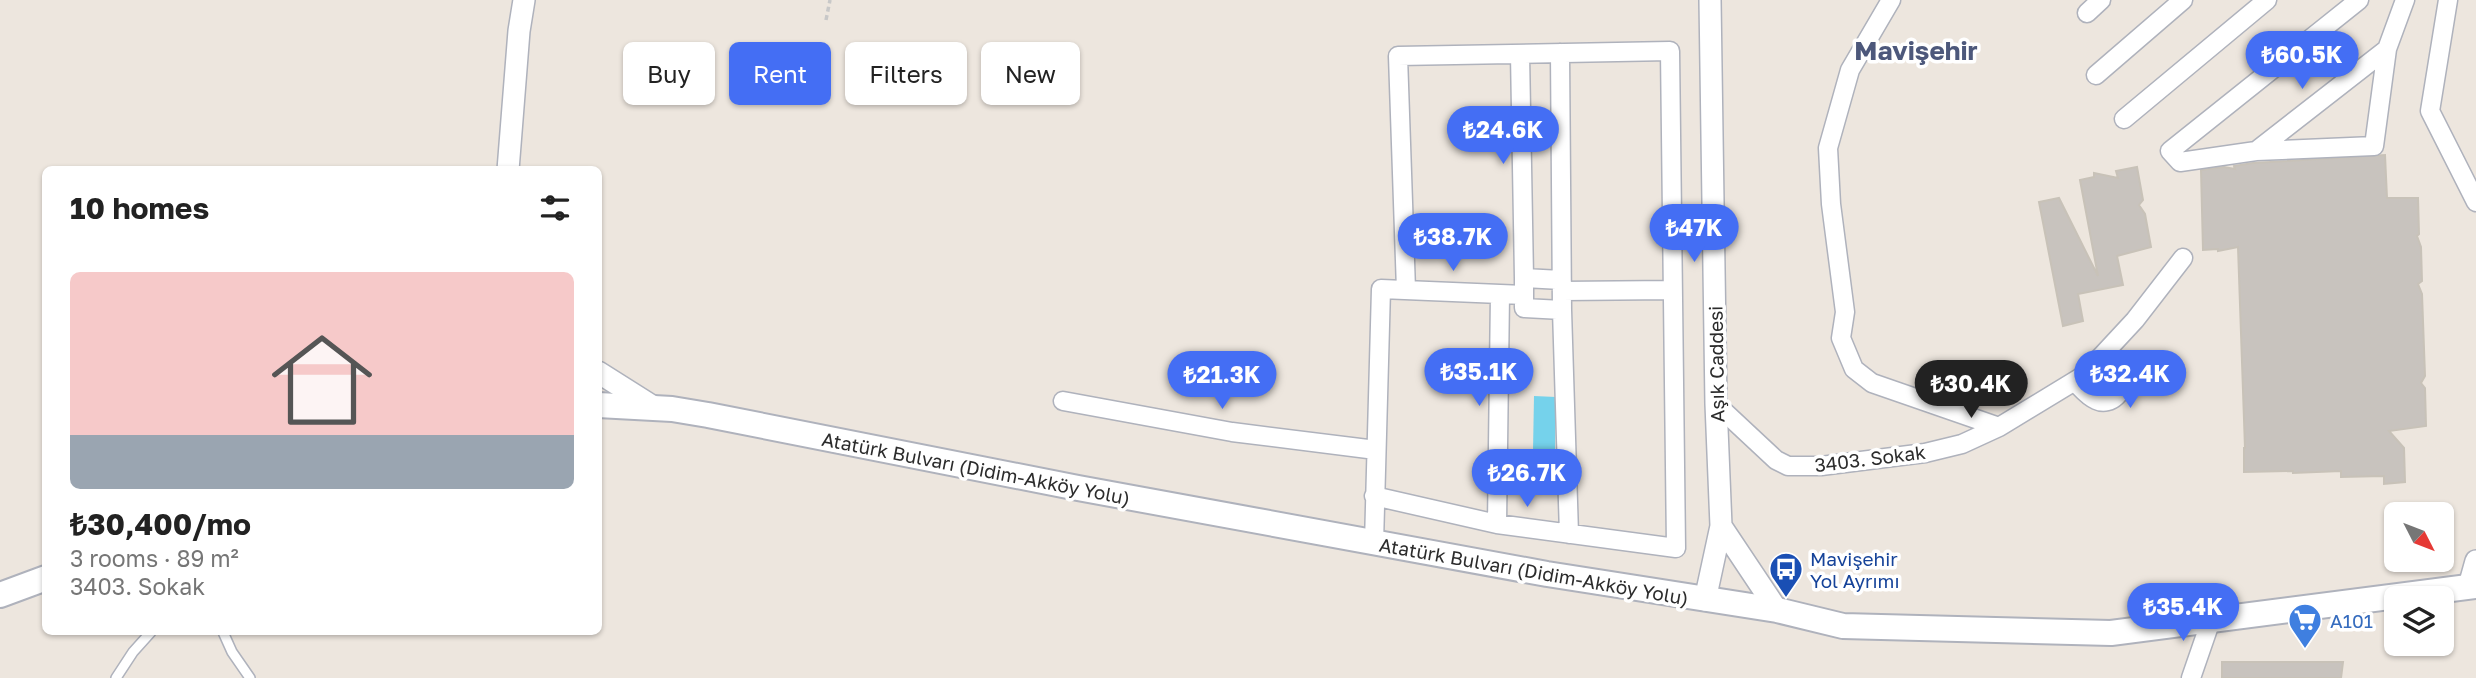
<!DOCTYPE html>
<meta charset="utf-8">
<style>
:root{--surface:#fff;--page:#f2f2f2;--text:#222;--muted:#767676;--line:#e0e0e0;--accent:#446ef4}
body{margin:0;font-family:"Golos Text",sans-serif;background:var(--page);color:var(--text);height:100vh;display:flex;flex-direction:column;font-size:26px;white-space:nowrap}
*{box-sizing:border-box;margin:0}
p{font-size:23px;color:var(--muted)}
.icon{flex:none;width:38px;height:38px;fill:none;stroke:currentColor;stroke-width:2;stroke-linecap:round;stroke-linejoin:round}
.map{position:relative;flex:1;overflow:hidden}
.panel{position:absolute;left:42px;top:166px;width:560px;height:469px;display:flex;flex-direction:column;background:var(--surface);border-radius:10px;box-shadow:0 2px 5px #0004}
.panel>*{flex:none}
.guide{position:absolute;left:623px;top:42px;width:665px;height:63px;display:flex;gap:14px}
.needle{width:46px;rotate:132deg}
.buttons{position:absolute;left:2384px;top:502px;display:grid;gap:14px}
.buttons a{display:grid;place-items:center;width:70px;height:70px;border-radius:10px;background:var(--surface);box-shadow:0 2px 5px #0004;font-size:35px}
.price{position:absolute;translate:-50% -60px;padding:0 16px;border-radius:24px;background:var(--accent);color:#fff;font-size:23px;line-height:46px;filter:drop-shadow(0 2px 4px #0008)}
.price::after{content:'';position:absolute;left:50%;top:42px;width:21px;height:16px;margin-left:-10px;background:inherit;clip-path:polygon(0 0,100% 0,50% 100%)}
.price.current{background:#222;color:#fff}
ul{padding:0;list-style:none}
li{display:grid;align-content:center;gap:14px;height:371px;padding:0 28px}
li+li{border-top:2px solid var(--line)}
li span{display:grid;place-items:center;height:217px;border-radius:10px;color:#555}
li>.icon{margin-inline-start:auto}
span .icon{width:126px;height:126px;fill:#fffc;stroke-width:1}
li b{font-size:30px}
h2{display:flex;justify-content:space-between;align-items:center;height:84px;padding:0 28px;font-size:30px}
.tag{padding:0 24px;border-radius:10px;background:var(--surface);box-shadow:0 2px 5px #0004;font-size:24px;line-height:63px}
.tag.current{background:var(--accent);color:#fff}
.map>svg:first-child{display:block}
</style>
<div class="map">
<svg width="2476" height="678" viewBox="0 0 2476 678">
<rect width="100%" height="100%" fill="#ede6de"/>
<path fill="#75d2eb" d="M1534 396 1556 397 1555 452 1533 451Z"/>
<path fill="#c8c3be" stroke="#c8c2b8" stroke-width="2" d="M2385 155 2387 198H2418L2419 234 2417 236 2421 247 2422 281 2418 284 2422 294 2425 376 2421 383 2425 388 2426 426 2389 431 2404 448 2405 482 2384 484V476L2341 477V471L2293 473V471L2244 472V448H2245L2238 247 2218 251V249L2203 250 2201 170 2224 167 2235 169 2234 166 2253 163Z
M2137 167 2143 200 2139 205 2145 214 2151 247 2117 256 2123 285 2078 294 2083 321 2063 326 2039 202 2059 198 2098 276 2080 180 2094 177V173L2118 178 2116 171Z
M2222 662H2343L2341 678H2222Z"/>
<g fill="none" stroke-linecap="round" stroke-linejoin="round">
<defs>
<path id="service" d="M223 632 232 652 250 678
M116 678 133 652 151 632"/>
<path id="minor" d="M1891 0 1850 70 1828 148 1831 204 1845 312 1841 338 1854 369 1872 383 1999 427
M2359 0 2170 151 2180 162 2256 151 2387 49 2405 0
M2448 0 2430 111 2476 202
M2087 13 2101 0
M1560 53 1562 310 1524 308V278L1561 280
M1520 54 1524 278
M2096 75 2183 0
M2124 119 2267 0
M2256 151 2374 146 2387 49
M1562 291 1672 290
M1562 310 1569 534
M2075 382C2081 388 2088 397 2096 400 2111 407 2126 391 2122 376 2119 368 2110 361 2104 355
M1063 401 1232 432 1376 450
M1716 404 1776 460 1788 466H1821L1925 453 1962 444 1999 427 2083 376 2135 320 2183 258
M1374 496 1497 524 1676 548 1670 51 1398 56 1406 290
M1497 524 1500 294
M1374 543 1381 289 1524 295
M2191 678 2211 620"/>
<path id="tertiary" d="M508 170 519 31 524 0
M598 372 655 408
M1721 526 1777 610
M2469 586 2476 561
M1705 600 1721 526 1716 404 1710 0"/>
<path id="secondary" d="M598 405 672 409 708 415 1078 488 1547 574 1777 610 1843 626 2111 633 2476 586
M0 595 46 578"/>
</defs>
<use href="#service" stroke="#afb2bc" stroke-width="12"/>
<use href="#minor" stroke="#afb2bc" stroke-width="21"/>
<use href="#tertiary" stroke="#afb2bc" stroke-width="24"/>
<use href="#secondary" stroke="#afb2bc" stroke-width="28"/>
<path stroke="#c8c8c8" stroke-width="3.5" stroke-dasharray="5 3.5" stroke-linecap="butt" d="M826 20 830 0"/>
<use href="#service" stroke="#fff" stroke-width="9"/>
<use href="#minor" stroke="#fff" stroke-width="18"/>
<use href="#tertiary" stroke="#fff" stroke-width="21"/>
<use href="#secondary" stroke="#fff" stroke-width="24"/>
</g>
<defs>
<symbol id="bus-pin" viewBox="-11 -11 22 30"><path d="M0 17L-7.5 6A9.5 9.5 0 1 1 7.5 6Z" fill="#1a4fb4" stroke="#fff"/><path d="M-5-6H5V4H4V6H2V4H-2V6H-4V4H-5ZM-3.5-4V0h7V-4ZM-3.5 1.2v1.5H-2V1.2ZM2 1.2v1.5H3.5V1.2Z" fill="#fff"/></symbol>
<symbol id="supermarket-pin" viewBox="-11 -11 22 30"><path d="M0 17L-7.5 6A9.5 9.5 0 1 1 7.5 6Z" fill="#3f7fe0" stroke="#fff"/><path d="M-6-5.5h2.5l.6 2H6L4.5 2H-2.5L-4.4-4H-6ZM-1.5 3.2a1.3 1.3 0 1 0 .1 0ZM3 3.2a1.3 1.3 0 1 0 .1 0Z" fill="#fff"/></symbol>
</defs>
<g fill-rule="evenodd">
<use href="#bus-pin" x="1767" y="550" width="38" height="52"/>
<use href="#supermarket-pin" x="2286" y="601" width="38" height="52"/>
</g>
<g text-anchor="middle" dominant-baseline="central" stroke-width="7" stroke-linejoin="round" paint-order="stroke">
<g font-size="19" fill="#2c2c2c" stroke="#fff">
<text transform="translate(1716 364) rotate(-91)">Aşık Caddesi</text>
<text transform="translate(1870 458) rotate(-7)">3403. Sokak</text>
<text transform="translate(976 468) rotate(11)">Atatürk Bulvarı (Didim-Akköy Yolu)</text>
<text transform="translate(1534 571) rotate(10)">Atatürk Bulvarı (Didim-Akköy Yolu)</text>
</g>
<g font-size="19" fill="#164399" stroke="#fff" text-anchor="start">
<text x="1810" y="558">Mavişehir<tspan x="1810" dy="22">Yol Ayrımı</tspan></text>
</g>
<g font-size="19" fill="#366cbe" stroke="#fff" text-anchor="start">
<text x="2330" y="620">A101</text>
</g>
<g font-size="26" font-weight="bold" fill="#4d587b" stroke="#fff">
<text x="1916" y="50">Mavişehir</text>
</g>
</g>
</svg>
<div class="buttons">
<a><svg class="needle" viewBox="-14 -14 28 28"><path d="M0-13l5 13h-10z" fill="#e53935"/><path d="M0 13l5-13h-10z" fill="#767676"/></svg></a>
<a><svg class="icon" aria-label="layers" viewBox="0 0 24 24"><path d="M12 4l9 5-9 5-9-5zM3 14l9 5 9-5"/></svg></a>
</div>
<b class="price" style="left:2302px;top:91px">₺60.5K</b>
<b class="price" style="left:1503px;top:166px">₺24.6K</b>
<b class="price" style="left:1694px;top:264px">₺47K</b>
<b class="price" style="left:1453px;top:273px">₺38.7K</b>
<b class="price" style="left:1479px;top:408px">₺35.1K</b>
<b class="price" style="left:2130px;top:410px">₺32.4K</b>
<b class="price" style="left:1222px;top:411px">₺21.3K</b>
<b class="price current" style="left:1971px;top:420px">₺30.4K</b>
<b class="price" style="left:1527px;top:509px">₺26.7K</b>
<b class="price" style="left:2183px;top:643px">₺35.4K</b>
<div class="guide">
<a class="tag">Buy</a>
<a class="tag current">Rent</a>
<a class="tag">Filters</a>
<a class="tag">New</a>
</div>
<section class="panel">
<h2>10 homes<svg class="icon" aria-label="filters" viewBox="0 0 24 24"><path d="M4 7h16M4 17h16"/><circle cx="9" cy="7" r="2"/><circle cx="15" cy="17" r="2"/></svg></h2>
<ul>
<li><span style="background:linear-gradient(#f6c9c9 75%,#9aa5b1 0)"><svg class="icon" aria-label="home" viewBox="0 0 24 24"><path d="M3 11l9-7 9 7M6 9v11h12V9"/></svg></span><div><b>₺30,400/mo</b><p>3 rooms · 89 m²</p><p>3403. Sokak</p></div></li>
</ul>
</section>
</div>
